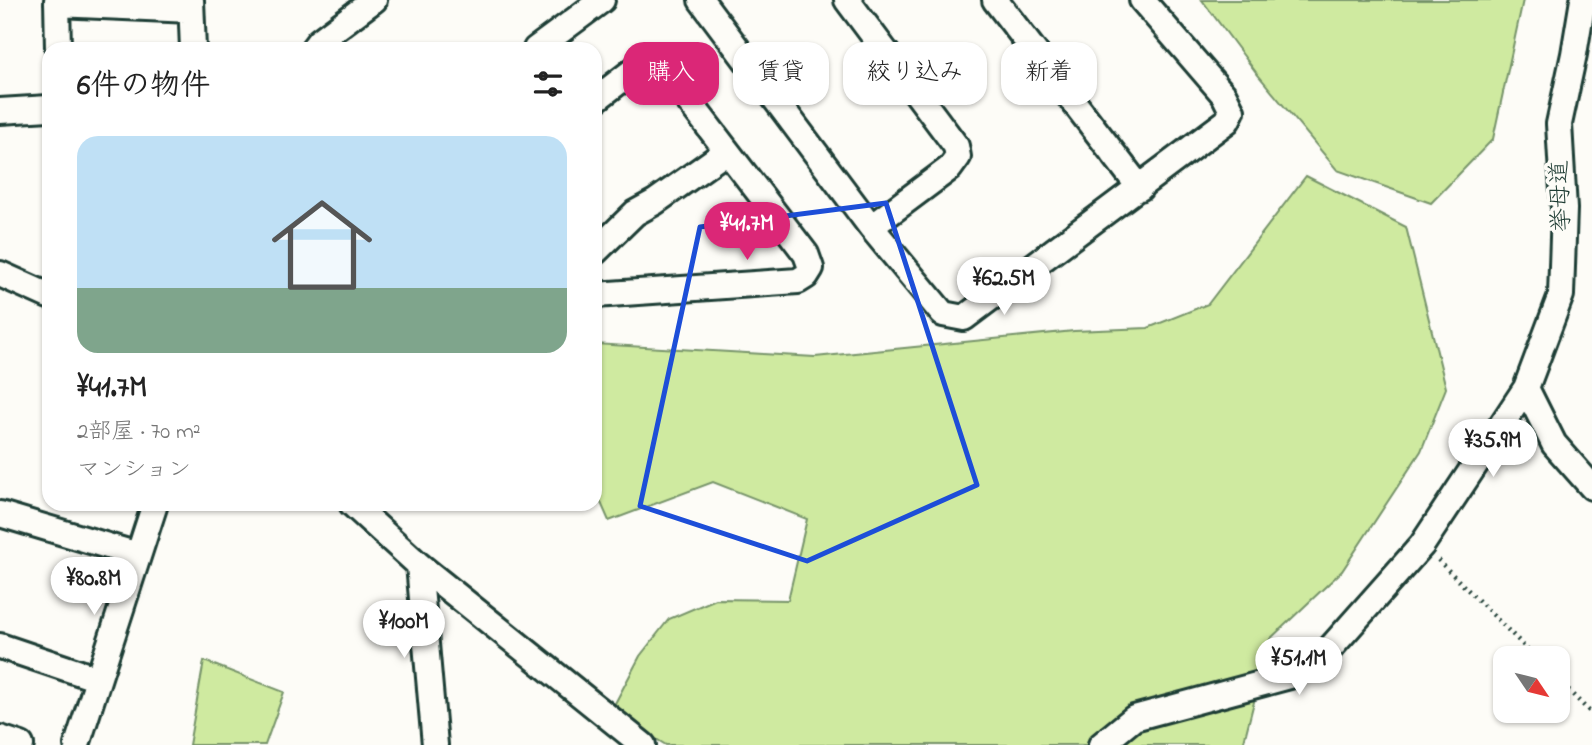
<!DOCTYPE html>
<html lang="ja">
<meta charset="utf-8">
<style>
:root{--surface:#fff;--page:#f2f2f2;--text:#222;--muted:#767676;--line:#e0e0e0;--accent:#db2777}
body{margin:0;font-family:"Indie Flower","Klee One",sans-serif;background:var(--page);color:var(--text);height:100vh;display:flex;flex-direction:column;font-size:26px;white-space:nowrap}
*{box-sizing:border-box;margin:0}
p{font-size:23px;color:var(--muted)}
.icon{flex:none;width:38px;height:38px;fill:none;stroke:currentColor;stroke-width:2;stroke-linecap:round;stroke-linejoin:round}
.map{position:relative;flex:1;overflow:hidden}
.drawer{position:absolute;left:42px;top:42px;width:560px;height:469px;display:flex;flex-direction:column;background:var(--surface);border-radius:21px;box-shadow:0 2px 5px #0004}
.drawer>*{flex:none}
.top-card{position:absolute;left:623px;top:42px;width:665px;height:63px;display:flex;gap:14px}
.needle{width:46px;rotate:125deg}
.controls{position:absolute;left:1493px;top:646px;display:grid;gap:14px}
.controls a{display:grid;place-items:center;width:77px;height:77px;border-radius:14px;background:var(--surface);box-shadow:0 2px 5px #0004;font-size:35px}
.price{position:absolute;translate:-50% -60px;padding:0 16px;border-radius:24px;background:#fff;color:#222;font-size:23px;line-height:46px;filter:drop-shadow(0 2px 4px #0008)}
.price::after{content:'';position:absolute;left:50%;top:42px;width:21px;height:16px;margin-left:-10px;background:inherit;clip-path:polygon(0 0,100% 0,50% 100%)}
.price.on{background:var(--accent);color:#fff}
ul{padding:0;list-style:none}
li{display:grid;align-content:center;gap:14px;height:371px;padding:0 35px}
li+li{border-top:2px solid var(--line)}
li span{display:grid;place-items:center;height:217px;border-radius:21px;color:#555}
li>.icon{margin-inline-start:auto}
span .icon{width:126px;height:126px;fill:#fffc;stroke-width:1}
li b{font-size:30px}
h2{display:flex;justify-content:space-between;align-items:center;height:84px;padding:0 35px;font-size:30px}
.tag{padding:0 24px;border-radius:21px;background:var(--surface);box-shadow:0 2px 5px #0004;font-size:24px;line-height:63px}
.tag.on{background:var(--accent);color:#fff}
.map>svg:first-child{display:block}
</style>
<div class="map">
<svg width="1592" height="745" viewBox="0 0 1592 745">
<rect width="100%" height="100%" fill="#fdfcf7"/>
<filter id="ink" filterUnits="userSpaceOnUse"><feTurbulence type="fractalNoise" baseFrequency=".0143" numOctaves="2"/><feDisplacementMap in="SourceGraphic" scale="14" xChannelSelector="R" yChannelSelector="G"/><feConvolveMatrix kernelMatrix="1 2 1 2 8 2 1 2 1" color-interpolation-filters="sRGB"/></filter>
<g filter="url(#ink)">
<path fill="#cfeaa0" stroke="#77946a" stroke-width="2" d="M1202 0H1523L1493 139 1431 203 1337 170 1258 75Z
M1306 176 1406 227 1446 388 1421 451 1342 571 1270 639 1243 745H666L611 711 640 656 669 619 716 599 788 600 807 519 713 482 609 521 595 489V344L815 357 1074 331 1148 328 1208 304Z
M204 661 284 692 265 745H189Z"/>
<g fill="none" stroke-linecap="round" stroke-linejoin="round">
<defs>
<path id="street" d="M57 0 58 49
M191 0 193 49
M701 0 871 227 943 314 964 318 1227 121 1232 111 1224 95 1142 0
M847 0 956 146 958 157 950 168 871 227
M995 0 1140 188
M57 4 191 10
M313 49 319 41 374 0
M536 49 602 0
M595 100 647 60 654 61 662 66 806 254 811 268 806 276 798 281 595 295
M0 111 49 108
M595 252 635 213 655 202 727 151
M0 274 49 296
M1526 388 1554 444 1592 487
M352 504 419 565 643 745
M0 514 138 555
M419 565 435 745
M0 646 98 679
M0 738 21 745
M77 745 155 504
M1101 745 1134 718 1290 676 1327 652 1422 545 1526 388 1561 295 1564 209 1559 124 1574 54 1583 0"/>
</defs>
<use href="#street" stroke="#1f3d34" stroke-width="30"/>
<path stroke="#1f3d34" stroke-width="4.5" stroke-dasharray="2 5" stroke-linecap="butt" d="M1438 560 1536 658
M1558 680 1592 714"/>
<use href="#street" stroke="#fdfcf7" stroke-width="24"/>
</g>
</g>
<path fill="none" stroke="#1d4ed8" stroke-width="5" stroke-linejoin="round" d="M886 203 977 485 807 561 640 506 700 227Z"/>
<g text-anchor="middle" dominant-baseline="central" stroke-width="7" stroke-linejoin="round" paint-order="stroke">
<g font-size="24" fill="#1f3d34" stroke="#fdfcf7">
<text transform="translate(1562 196) rotate(-92)">挙母道</text>
</g>
</g>
</svg>
<div class="controls">
<a><svg class="needle" viewBox="-14 -14 28 28"><path d="M0-13l5 13h-10z" fill="#e53935"/><path d="M0 13l5-13h-10z" fill="#767676"/></svg></a>
</div>
<b class="price on" style="left:747px;top:262px">¥41.7M</b>
<b class="price" style="left:1004px;top:317px">¥62.5M</b>
<b class="price" style="left:1493px;top:479px">¥35.9M</b>
<b class="price" style="left:94px;top:617px">¥80.8M</b>
<b class="price" style="left:404px;top:660px">¥100M</b>
<b class="price" style="left:1299px;top:697px">¥51.1M</b>
<div class="top-card">
<a class="tag on">購入</a>
<a class="tag">賃貸</a>
<a class="tag">絞り込み</a>
<a class="tag">新着</a>
</div>
<section class="drawer">
<h2>6件の物件<svg class="icon" aria-label="filters" viewBox="0 0 24 24"><path d="M4 7h16M4 17h16"/><circle cx="9" cy="7" r="2"/><circle cx="15" cy="17" r="2"/></svg></h2>
<ul>
<li><span style="background:linear-gradient(#bfe0f5 70%,#7fa58c 0)"><svg class="icon" aria-label="home" viewBox="0 0 24 24"><path d="M3 11l9-7 9 7M6 9v11h12V9"/></svg></span><div><b>¥41.7M</b><p>2部屋 · 70 m²</p><p>マンション</p></div></li>
</ul>
</section>
</div>
